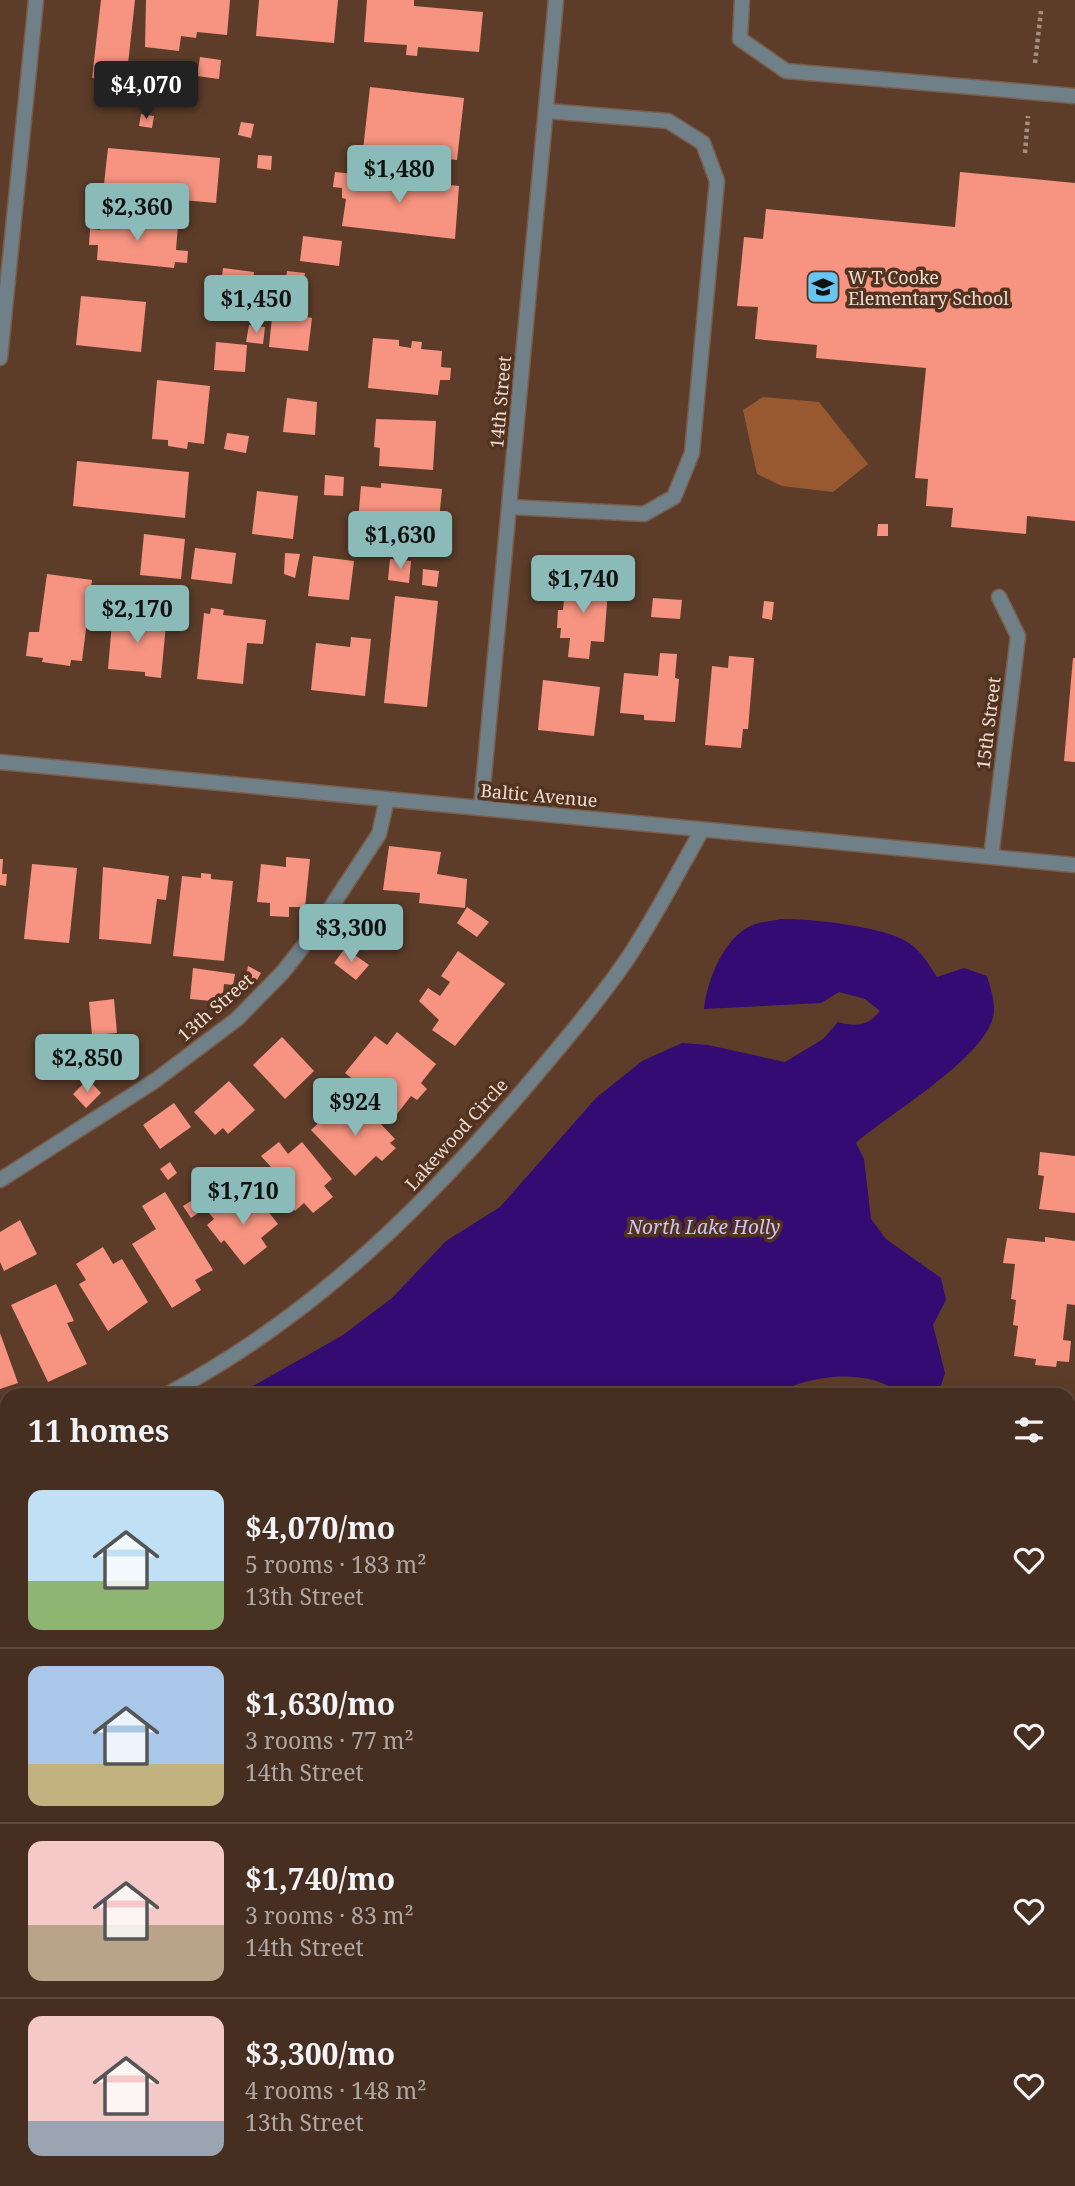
<!DOCTYPE html>
<meta charset="utf-8">
<style>
:root{--surface:#462e20;--page:#503a2d;--text:#f1f3f6;--muted:#b0a8a5;--line:#5e4a3e;--accent:#8bbbb9}
body{margin:0;font-family:"Noto Serif",serif;background:var(--page);color:var(--text);height:100vh;display:flex;flex-direction:column;font-size:26px;white-space:nowrap}
*{box-sizing:border-box;margin:0}
p{font-size:23px;color:var(--muted)}
.icon{flex:none;width:38px;height:38px;fill:none;stroke:currentColor;stroke-width:2;stroke-linecap:round;stroke-linejoin:round}
.map{position:relative;flex:1;overflow:hidden}
.sheet{position:absolute;left:0px;top:1388px;width:1076px;height:800px;display:flex;flex-direction:column;background:var(--surface);border-radius:21px 21px 0 0;box-shadow:0 4px 18px #0003,0 0 0 2px var(--line)}
.sheet>*{flex:none}
.price{position:absolute;translate:-50% -60px;padding:0 16px;border-radius:7px;background:var(--accent);color:#111;font-size:23px;line-height:46px;filter:drop-shadow(0 2px 4px #0008)}
.price::after{content:'';position:absolute;left:50%;top:42px;width:21px;height:16px;margin-left:-10px;background:inherit;clip-path:polygon(0 0,100% 0,50% 100%)}
.price.current{background:#222;color:#fff}
ul{padding:0;list-style:none}
li{display:flex;align-items:center;gap:21px;height:175px;padding:0 28px}
li+li{border-top:2px solid var(--line)}
li span{display:grid;place-items:center;flex:none;width:196px;height:140px;border-radius:14px;color:#555}
li>.icon{margin-inline-start:auto}
span .icon{width:84px;height:84px;fill:#fffc;stroke-width:1}
li b{font-size:30px}
h2{display:flex;justify-content:space-between;align-items:center;height:84px;padding:0 28px;font-size:30px}
.map>svg:first-child{display:block}
</style>
<div class="map">
<svg width="1075" height="2186" viewBox="0 0 1075 2186">
<rect width="100%" height="100%" fill="#5d3d2a"/>
<path fill="#995930" d="M763 397 819 402 868 464 833 492 782 486 757 474 743 410Z"/>
<path fill="#340b72" d="M781 919C812 919 884 926 909 943 922 952 929 965 937 977L964 968 987 976C990 986 994 998 994 1009 995 1053 888 1114 856 1143L864 1159 871 1219 886 1239 941 1278 946 1300 933 1325 945 1373 938 1395C930 1395 919 1397 910 1395 897 1392 884 1382 869 1379 838 1372 800 1380 772 1395H237L343 1335 392 1298 446 1241 500 1207 596 1098 642 1061 682 1043 708 1045 785 1062 823 1039 838 1022C856 1027 868 1026 880 1011L865 999 839 992 821 1003 704 1009C707 981 724 936 753 925 761 922 772 921 781 919Z
M7 1518V1970L0 1972V1522Z"/>
<path fill="#f79481" d="M101 0H135L126 82 92 78Z
M146 0H230L227 35 197 32 196 38 181 36 179 51 145 47Z
M259 0H338L334 43 256 36Z
M367 0H414V6L483 12 479 52 418 47 417 56 406 55 407 45 364 42Z
M200 57 221 60 219 79 197 76Z
M370 87 464 98 457 160 363 150Z
M141 114 154 116 152 128 139 126Z
M241 122 254 124 251 138 238 135Z
M108 148 220 158 216 203 103 193Z
M258 155 272 156 271 170 257 168Z
M335 172 459 186 455 239 342 226 346 199 342 198V188L333 187Z
M960 172 1075 183V521L1027 516 1026 534 951 527 953 508 926 506 928 479 915 478 926 368 816 358 817 345 755 339 758 307 737 306 744 237 763 239 766 209 955 227Z
M101 216 178 225 176 250 188 251 187 263 175 262 174 268 97 260 98 245H89L90 229 100 230Z
M303 236 342 241 339 266 300 261Z
M223 268 254 272 252 295 220 292Z
M287 271 305 273 302 299 284 296Z
M81 296 146 302 141 352 76 345Z
M274 297 302 300 300 316 312 318 308 351 269 347Z
M249 325 265 327 263 344 246 342Z
M373 338 399 340V346L411 348 412 341 422 342 421 349 442 351 441 367 451 368 450 380H440L438 395 368 388Z
M216 342 247 345 245 372 214 370Z
M157 380 210 386 204 444 188 442 187 449 168 446V440L152 439Z
M287 398 317 402 315 435 283 432Z
M376 419 436 421 433 470 379 466 380 448 374 447Z
M227 433 249 436 246 453 224 449Z
M77 461 189 472 185 518 73 506Z
M325 475 344 477 343 496 324 495Z
M381 483 442 489 437 541 357 533 361 486 381 488Z
M257 491 298 496 293 539 252 534Z
M878 524H888V536H877Z
M144 534 185 539 181 579 140 575Z
M195 548 236 553 232 584 191 579Z
M285 553 300 554 295 578 284 574Z
M313 556 354 561 349 600 308 596Z
M390 559 411 561 409 583 388 580Z
M423 569 439 571 437 587 422 585Z
M47 574 92 580 82 661 71 660 70 666 42 662 43 658 26 656 29 632H39Z
M566 578 604 581 603 590 608 591 604 642 591 641 589 659 568 657 570 638H560L561 628H557L558 610H563Z
M395 596 438 601 427 707 384 703Z
M653 598 682 600 680 619 651 617Z
M764 601 774 602 772 620 762 618Z
M211 608 224 610 223 615 266 620 263 644 247 643 243 684 197 679 204 613 210 614Z
M113 611 133 613 132 625 149 627 151 615 162 616V624H166L161 678 145 676V672L108 669Z
M351 637 371 639 365 696 311 690 316 643 350 647Z
M660 653 677 654 675 678 679 679 675 722 644 720V715L620 713 624 673 658 676Z
M729 656 754 658 748 729H743L741 748 705 745 712 666 728 668Z
M1073 658H1075V762L1064 761Z
M543 680 600 687 594 736 538 730Z
M389 846 441 852 437 874 467 879 465 908 419 903 420 893 383 890Z
M286 857 310 859 305 907H289V917L270 916V903L257 902 261 864 286 867Z
M0 859H3L2 874H7L6 886 0 885Z
M32 864 77 868 69 943 24 939Z
M103 867 169 876 166 900 157 899 151 944 99 939Z
M201 873 211 874V879L233 881 224 961 173 956 182 876 201 878Z
M467 907 489 922 477 937 457 923Z
M345 948 369 965 356 980 334 963Z
M458 951 505 984 455 1046 432 1030 439 1020 419 1001 428 988 440 996 450 982 441 976Z
M248 966 261 973 254 985 245 981Z
M193 968 235 974 233 985 224 984 222 1002 190 999Z
M114 999 117 1033 92 1035 89 1002Z
M397 1032 436 1064 421 1083 427 1089 417 1100 411 1096 397 1114 345 1073 375 1036 387 1045Z
M282 1037 314 1071 285 1099 253 1065Z
M63 1040 77 1041 74 1059 61 1057Z
M88 1079 101 1093 86 1108 73 1094Z
M229 1081 255 1110 228 1134 223 1128 215 1135 194 1112Z
M174 1103 191 1127 160 1149 143 1125Z
M361 1103 395 1139 390 1143 396 1148 382 1161 376 1156 355 1176 311 1130 334 1108 344 1119Z
M279 1142 288 1154 302 1142 332 1179 324 1186 333 1197 313 1213 304 1203 295 1211 264 1173 271 1167 261 1156Z
M1040 1152 1075 1156V1213L1039 1209 1044 1176 1038 1175Z
M170 1162 177 1173 168 1180 160 1169Z
M165 1192 213 1270 195 1280 201 1290 172 1308 132 1244 156 1229 142 1206Z
M253 1192 278 1224 261 1238 267 1247 244 1265 224 1240 221 1243 207 1225 214 1219 209 1213 226 1200 232 1208Z
M194 1199 201 1211 191 1218 183 1206Z
M20 1220 37 1254 4 1271 0 1262V1232Z
M1045 1237 1075 1241V1305L1067 1304 1063 1340 1071 1341 1069 1362 1057 1361 1056 1367 1035 1365 1036 1359 1014 1356 1018 1326 1013 1325 1016 1300 1011 1299 1015 1264 1003 1263 1007 1238 1045 1242Z
M103 1247 113 1264 122 1259 148 1302 108 1331 79 1284 86 1280 76 1264Z
M56 1284 74 1321 67 1323 87 1364 48 1382 11 1305Z
M0 1333 18 1383 0 1389Z
M1069 1582 1075 1583V1639L1069 1638Z
M1069 1968 1075 1969V2028L1069 2027Z
M1072 2145H1075V2181H1069Z
M392 2180H691L714 2185 395 2186Z"/>
<g fill="none" stroke-linecap="round" stroke-linejoin="round">
<defs>
<path id="service" d="M742 0 740 39 786 71 1075 96
M510 507 644 514 674 497 692 453 717 181 703 143 668 121 546 111
M41 2180 43 2186"/>
<path id="minor" d="M0 358 36 0
M0 762 1075 865
M481 808 556 0
M991 857 1018 636 999 597
M0 1180 156 1080 237 1019 283 972 316 930 379 834 387 799
M166 1395C308 1319 415 1216 519 1095 557 1050 595 1006 628 958 655 917 678 872 702 830
M0 1471 7 1468
M1069 1749 1075 1750
M275 2186 276 2180
M835 2186 836 2180"/>
</defs>
<use href="#service" stroke="#7a5d4b" stroke-width="17"/>
<use href="#minor" stroke="#7a5d4b" stroke-width="17"/>
<path stroke="#a88e7f" stroke-width="4.5" stroke-dasharray="3.5 3.5" stroke-linecap="butt" d="M1035 63 1041 11
M1025 153 1028 116
M310 2180V2186
M392 2180 394 2186
M779 2186V2180"/>
<use href="#service" stroke="#6f8089" stroke-width="14"/>
<use href="#minor" stroke="#6f8089" stroke-width="14"/>
</g>
<defs>
<symbol id="school-square" viewBox="-11 -11 22 22"><rect x="-9" y="-9" width="18" height="18" rx="4" fill="#68c4f0" stroke="#523320"/><path d="M0-5L7-2L0 1L-7-2ZM-4 1L0 2.5L4 1V4Q0 6-4 4Z" fill="#111"/></symbol>
</defs>
<g fill-rule="evenodd">
<use href="#school-square" x="804" y="268" width="38" height="38"/>
</g>
<g text-anchor="middle" dominant-baseline="central" stroke-width="7" stroke-linejoin="round" paint-order="stroke">
<g font-size="18" fill="#efdbd0" stroke="#523320" text-anchor="start">
<text x="848" y="277">W T Cooke<tspan x="848" dy="21">Elementary School</tspan></text>
</g>
<g font-size="18" fill="#efdbd0" stroke="#523320">
<text transform="translate(500 402) rotate(-85)">14th Street</text>
<text transform="translate(988 723) rotate(-83)">15th Street</text>
<text transform="translate(539 795) rotate(5)">Baltic Avenue</text>
<text transform="translate(215 1007) rotate(-41)">13th Street</text>
<text transform="translate(456 1134) rotate(-48)">Lakewood Circle</text>
</g>
<g font-size="19" font-style="italic" fill="#cdc5fa" stroke="#523320">
<text x="704" y="1227">North Lake Holly</text>
</g>
</g>
</svg>
<b class="price current" style="left:146px;top:121px">$4,070</b>
<b class="price" style="left:399px;top:205px">$1,480</b>
<b class="price" style="left:137px;top:243px">$2,360</b>
<b class="price" style="left:256px;top:335px">$1,450</b>
<b class="price" style="left:400px;top:571px">$1,630</b>
<b class="price" style="left:583px;top:615px">$1,740</b>
<b class="price" style="left:137px;top:645px">$2,170</b>
<b class="price" style="left:351px;top:964px">$3,300</b>
<b class="price" style="left:87px;top:1094px">$2,850</b>
<b class="price" style="left:355px;top:1138px">$924</b>
<b class="price" style="left:243px;top:1227px">$1,710</b>
<section class="sheet">
<h2>11 homes<svg class="icon" aria-label="filters" viewBox="0 0 24 24"><path d="M4 7h16M4 17h16"/><circle cx="9" cy="7" r="2"/><circle cx="15" cy="17" r="2"/></svg></h2>
<ul>
<li><span style="background:linear-gradient(#bfe0f5 65%,#8fb573 0)"><svg class="icon" aria-label="home" viewBox="0 0 24 24"><path d="M3 11l9-7 9 7M6 9v11h12V9"/></svg></span><div><b>$4,070/mo</b><p>5 rooms · 183 m²</p><p>13th Street</p></div><svg class="icon" aria-label="heart" viewBox="0 0 24 24"><path d="M12 20l-8-8c-3-5 5-10 8-4 3-6 11-1 8 4z"/></svg></li>
<li><span style="background:linear-gradient(#a9c7e8 70%,#c2b280 0)"><svg class="icon" aria-label="home" viewBox="0 0 24 24"><path d="M3 11l9-7 9 7M6 9v11h12V9"/></svg></span><div><b>$1,630/mo</b><p>3 rooms · 77 m²</p><p>14th Street</p></div><svg class="icon" aria-label="heart" viewBox="0 0 24 24"><path d="M12 20l-8-8c-3-5 5-10 8-4 3-6 11-1 8 4z"/></svg></li>
<li><span style="background:linear-gradient(#f6c9c9 60%,#b9a48a 0)"><svg class="icon" aria-label="home" viewBox="0 0 24 24"><path d="M3 11l9-7 9 7M6 9v11h12V9"/></svg></span><div><b>$1,740/mo</b><p>3 rooms · 83 m²</p><p>14th Street</p></div><svg class="icon" aria-label="heart" viewBox="0 0 24 24"><path d="M12 20l-8-8c-3-5 5-10 8-4 3-6 11-1 8 4z"/></svg></li>
<li><span style="background:linear-gradient(#f6c9c9 75%,#9aa5b1 0)"><svg class="icon" aria-label="home" viewBox="0 0 24 24"><path d="M3 11l9-7 9 7M6 9v11h12V9"/></svg></span><div><b>$3,300/mo</b><p>4 rooms · 148 m²</p><p>13th Street</p></div><svg class="icon" aria-label="heart" viewBox="0 0 24 24"><path d="M12 20l-8-8c-3-5 5-10 8-4 3-6 11-1 8 4z"/></svg></li>
</ul>
</section>
</div>
